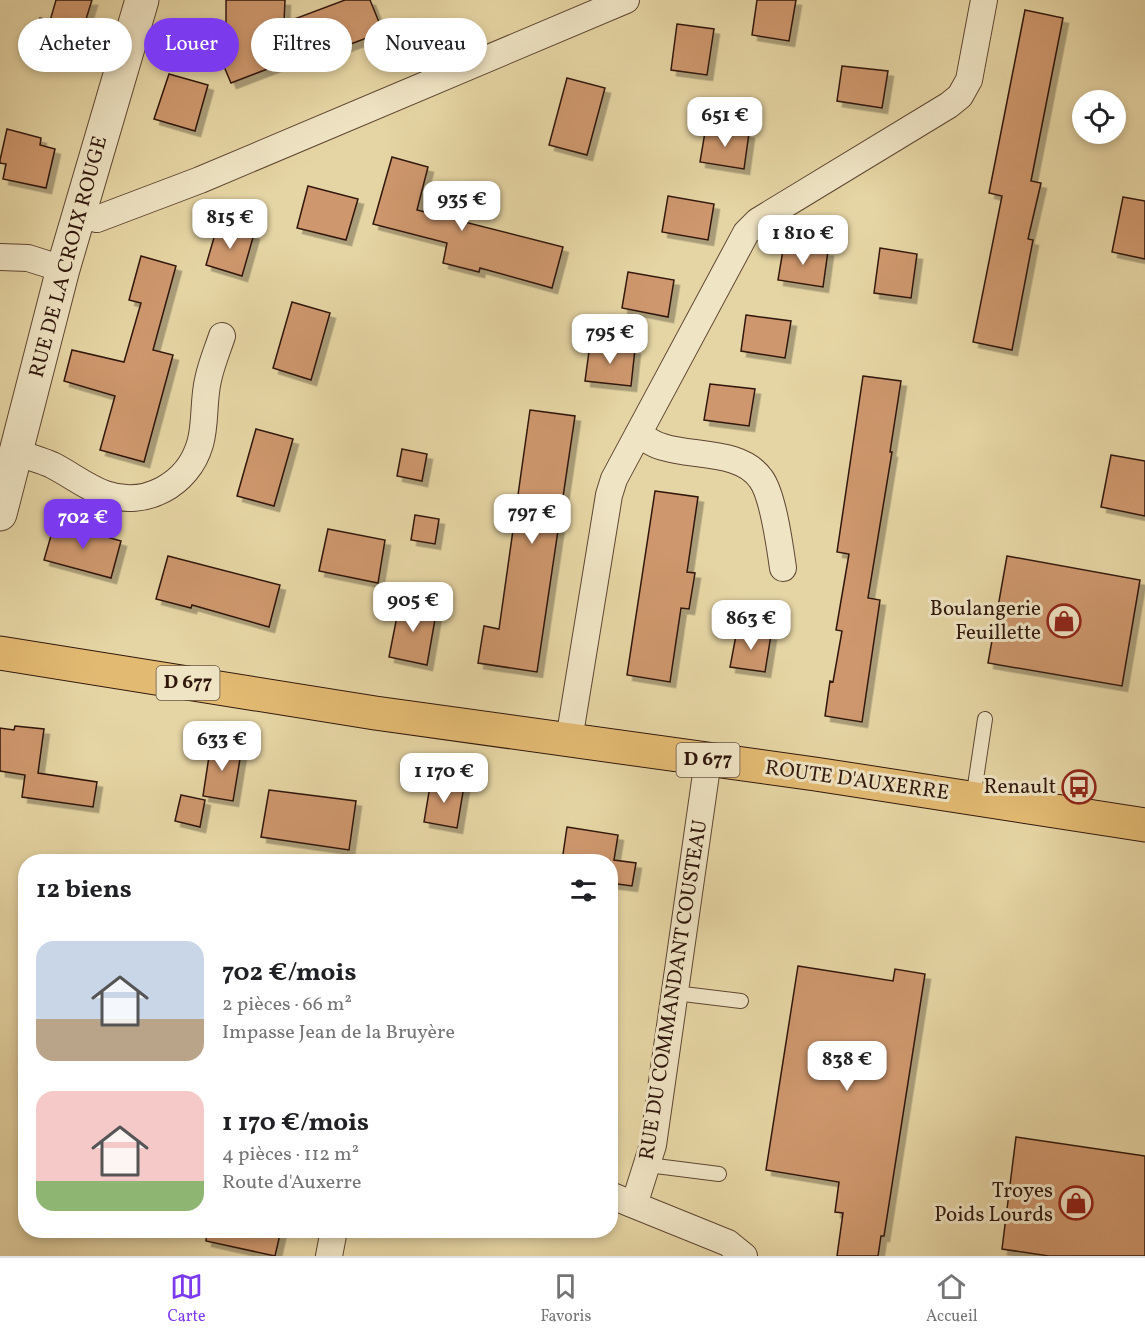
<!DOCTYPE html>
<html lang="fr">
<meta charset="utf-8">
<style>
:root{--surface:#fff;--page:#f6f6f6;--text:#202124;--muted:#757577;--line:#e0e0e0;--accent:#7c3aed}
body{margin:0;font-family:Vollkorn,serif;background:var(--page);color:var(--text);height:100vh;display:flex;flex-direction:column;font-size:22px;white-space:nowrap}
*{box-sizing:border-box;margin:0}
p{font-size:20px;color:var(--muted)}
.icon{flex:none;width:33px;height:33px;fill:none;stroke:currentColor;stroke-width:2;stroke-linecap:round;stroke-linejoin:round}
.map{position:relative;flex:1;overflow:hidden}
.details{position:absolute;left:18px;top:854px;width:600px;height:384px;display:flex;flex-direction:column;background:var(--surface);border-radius:24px;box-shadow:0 3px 9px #0003}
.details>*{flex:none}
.hud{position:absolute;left:18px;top:18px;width:600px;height:54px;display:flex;gap:12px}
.buttons{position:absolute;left:1072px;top:90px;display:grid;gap:12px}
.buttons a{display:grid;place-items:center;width:54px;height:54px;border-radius:50%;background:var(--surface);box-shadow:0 3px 9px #0003;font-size:30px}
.price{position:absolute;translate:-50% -51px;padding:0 14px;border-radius:12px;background:#fff;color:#222;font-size:20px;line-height:39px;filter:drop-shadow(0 2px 3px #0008)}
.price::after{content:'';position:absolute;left:50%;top:36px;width:18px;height:14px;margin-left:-9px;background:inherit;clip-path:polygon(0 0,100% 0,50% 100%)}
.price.on{background:var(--accent);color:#fff}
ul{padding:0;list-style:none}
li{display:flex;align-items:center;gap:18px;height:150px;padding:0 18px}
li span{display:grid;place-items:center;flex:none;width:168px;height:120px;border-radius:18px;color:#555}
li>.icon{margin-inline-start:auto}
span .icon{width:72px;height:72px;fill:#fffc;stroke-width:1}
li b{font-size:26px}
h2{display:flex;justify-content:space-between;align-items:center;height:72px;padding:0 18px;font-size:26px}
.chip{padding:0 21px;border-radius:27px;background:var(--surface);box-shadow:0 3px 9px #0003;font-size:21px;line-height:54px}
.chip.on{background:var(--accent);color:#fff}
.dock{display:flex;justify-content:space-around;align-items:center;height:84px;border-top:2px solid var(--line);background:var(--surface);font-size:16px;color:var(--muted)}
.dock a{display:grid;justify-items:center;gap:3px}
.dock .on{color:var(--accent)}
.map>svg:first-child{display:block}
</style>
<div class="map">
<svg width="1145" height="1256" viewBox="0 0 1145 1256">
<defs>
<filter id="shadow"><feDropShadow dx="5.5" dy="5.5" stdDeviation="0" flood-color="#0004"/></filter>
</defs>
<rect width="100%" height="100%" fill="#e6d5a4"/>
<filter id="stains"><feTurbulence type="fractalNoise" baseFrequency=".00333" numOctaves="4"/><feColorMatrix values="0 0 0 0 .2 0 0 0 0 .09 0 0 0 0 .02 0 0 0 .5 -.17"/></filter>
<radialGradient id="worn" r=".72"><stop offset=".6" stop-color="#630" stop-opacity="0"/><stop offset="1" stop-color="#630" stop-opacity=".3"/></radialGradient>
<path fill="#ce976d" stroke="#30170c" stroke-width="1.5" filter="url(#shadow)" d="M56 0H92L77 48 74 47 70 65 31 53 40 18 50 21Z
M226 0H285L284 23 345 0H370L383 32 329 52 327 46 231 83 214 43 226 38Z
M757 0H796L789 41 752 35Z
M1025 10 1063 18 1031 181 1041 183 1028 239 1033 240 1012 350 973 342 1002 196 989 193Z
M677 24 714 29 707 75 671 70Z
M842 66 888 71 882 108 837 101Z
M169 74 208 85 195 131 154 119Z
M567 78 605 88 587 155 549 145Z
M706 126 749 133 744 169 700 162Z
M7 129 41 138 40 145 55 149 46 188 3 179 6 164 0 163V160Z
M392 157 428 167 417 210 563 247 552 288 480 268 479 272 443 263 447 243 373 224Z
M308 186 358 199 346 240 297 228Z
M668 196 714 204 708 240 662 232Z
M1123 197 1145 201V259L1112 252Z
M218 224 254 234 242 276 206 265Z
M784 244 828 251 823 287 778 280Z
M880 248 917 254 911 298 874 293Z
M141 256 176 266 153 350 173 355 144 462 100 450 115 396 64 381 72 350 124 362 141 303 129 300Z
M628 272 674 280 668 317 622 308Z
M292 302 330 313 311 380 273 368Z
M746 315 791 321 785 358 741 351Z
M590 344 635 349 631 386 585 381Z
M863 376 901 381 890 452H892L868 598 880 600 862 722 825 716 830 681 833 682 842 631 836 630 849 554 837 552Z
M710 384 755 389 749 426 704 420Z
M530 410 575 416 537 672 478 663 484 626 499 629Z
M256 429 293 439 274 506 237 496Z
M402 449 427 454 422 481 397 476Z
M1111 455 1145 461V516L1101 507Z
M655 491 698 497 687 572 695 573 689 609 681 608 670 682 627 675Z
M415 515 439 519 435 544 411 540Z
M55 522 121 541 111 578 44 560Z
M328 529 385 540 378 583 319 571Z
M168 556 280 585 269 627 192 605 191 608 156 599Z
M1007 556 1140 580 1122 686 988 663Z
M400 601 437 608 427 665 389 657Z
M737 630 771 635 765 672 730 667Z
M15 726 44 729 38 773 97 782 93 807 22 797 25 775 0 771V728L14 730Z
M211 743 242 747 233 801 203 796Z
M431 780 464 786 457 828 424 822Z
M269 790 356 801 349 850 261 837Z
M181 795 205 800 200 827 175 821Z
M567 827 618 835 614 860 636 863 632 886 610 883V861H562Z
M798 966 893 981 895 969 925 974 884 1236H881L878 1256H837L843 1213 835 1212 839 1182 766 1170Z
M1016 1137 1145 1156V1256H1049L1002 1249Z
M207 1230H281L275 1256 206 1241Z"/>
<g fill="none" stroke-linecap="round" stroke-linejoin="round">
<defs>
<path id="service" d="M973 799 985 719
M675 993 741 1001
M648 1165 719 1174"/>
<path id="minor" d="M80 215 97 219 200 180 626 0
M0 257 28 258 63 269
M638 434C646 439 654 445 663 447 693 457 741 450 761 479 773 495 780 547 783 568
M17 452C28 457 41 460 52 465 70 474 86 487 105 494 145 508 188 485 200 444 206 424 203 401 208 380 211 365 217 351 222 336
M569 740 609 495 614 479 746 233 758 221 949 105 960 96 969 80 984 0
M708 760 653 1145 634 1205 728 1243 744 1256
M610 1195 634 1205
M329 1256 334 1230"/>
<path id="tertiary" d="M0 514 63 269 142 0"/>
<path id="primary" d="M0 653 375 713 815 774 1145 825"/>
</defs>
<use href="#service" stroke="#5e4632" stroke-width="16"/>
<use href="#minor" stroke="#5e4632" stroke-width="28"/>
<use href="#tertiary" stroke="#5e4632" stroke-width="35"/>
<use href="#primary" stroke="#30170c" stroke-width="35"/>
<use href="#service" stroke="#efe4c4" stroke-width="14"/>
<use href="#minor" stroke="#efe4c4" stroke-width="26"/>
<use href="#tertiary" stroke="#efe4c4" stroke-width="33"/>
<use href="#primary" stroke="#e3ba72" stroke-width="33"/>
</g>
<defs>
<symbol id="shop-ring" viewBox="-11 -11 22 22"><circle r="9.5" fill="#efe4c4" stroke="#8f2418" stroke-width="1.5"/><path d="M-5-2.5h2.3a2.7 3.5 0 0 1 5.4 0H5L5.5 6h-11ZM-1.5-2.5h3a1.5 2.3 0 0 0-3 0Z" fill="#8f2418"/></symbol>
<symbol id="bus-ring" viewBox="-11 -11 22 22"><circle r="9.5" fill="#efe4c4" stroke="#8f2418" stroke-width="1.5"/><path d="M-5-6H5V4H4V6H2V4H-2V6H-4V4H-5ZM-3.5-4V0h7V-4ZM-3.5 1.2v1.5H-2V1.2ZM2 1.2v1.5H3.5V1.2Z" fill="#8f2418"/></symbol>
</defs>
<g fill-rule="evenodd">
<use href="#shop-ring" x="1045" y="602" width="38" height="38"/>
<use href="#bus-ring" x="1060" y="768" width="38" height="38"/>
<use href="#shop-ring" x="1057" y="1184" width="38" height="38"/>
</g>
<g text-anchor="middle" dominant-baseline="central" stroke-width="6" stroke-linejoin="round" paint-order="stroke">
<g fill="#efe4c4" stroke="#695443" stroke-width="1.5">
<rect x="156.5" y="666" width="63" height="34" rx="4.5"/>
<rect x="676.5" y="743" width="63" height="34" rx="4.5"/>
</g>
<g font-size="20" font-weight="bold" fill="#30170c">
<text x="188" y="683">D 677</text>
<text x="708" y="760">D 677</text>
</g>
<g font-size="21" fill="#30170c" stroke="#efe4c4">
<text transform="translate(69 257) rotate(-75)">RUE DE LA CROIX ROUGE</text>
<text transform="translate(857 781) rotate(8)">ROUTE D'AUXERRE</text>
<text transform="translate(674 990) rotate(-81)">RUE DU COMMANDANT COUSTEAU</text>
</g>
<g font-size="21" fill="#30170c" stroke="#efe4c4" text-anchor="end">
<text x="1041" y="609">Boulangerie<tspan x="1041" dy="24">Feuillette</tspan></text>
<text x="1056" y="787">Renault</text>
<text x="1053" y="1191">Troyes<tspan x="1053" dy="24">Poids Lourds</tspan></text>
</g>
</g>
<rect width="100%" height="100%" filter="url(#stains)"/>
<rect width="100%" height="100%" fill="url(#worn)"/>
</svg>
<div class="buttons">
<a><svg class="icon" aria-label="locate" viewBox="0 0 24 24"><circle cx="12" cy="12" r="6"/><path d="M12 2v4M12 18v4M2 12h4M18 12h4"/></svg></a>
</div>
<b class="price" style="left:725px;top:148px">651 €</b>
<b class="price" style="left:462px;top:232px">935 €</b>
<b class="price" style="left:230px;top:250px">815 €</b>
<b class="price" style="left:803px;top:266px">1 810 €</b>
<b class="price" style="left:610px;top:365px">795 €</b>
<b class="price" style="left:532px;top:545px">797 €</b>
<b class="price on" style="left:83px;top:550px">702 €</b>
<b class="price" style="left:413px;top:633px">905 €</b>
<b class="price" style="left:751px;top:651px">863 €</b>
<b class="price" style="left:222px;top:772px">633 €</b>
<b class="price" style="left:444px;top:804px">1 170 €</b>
<b class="price" style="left:847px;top:1092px">838 €</b>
<div class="hud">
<a class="chip">Acheter</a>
<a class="chip on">Louer</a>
<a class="chip">Filtres</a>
<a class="chip">Nouveau</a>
</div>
<section class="details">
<h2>12 biens<svg class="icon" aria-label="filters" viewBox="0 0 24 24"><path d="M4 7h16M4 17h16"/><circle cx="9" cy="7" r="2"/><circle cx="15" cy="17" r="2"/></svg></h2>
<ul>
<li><span style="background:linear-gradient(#c9d6e8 65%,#b9a48a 0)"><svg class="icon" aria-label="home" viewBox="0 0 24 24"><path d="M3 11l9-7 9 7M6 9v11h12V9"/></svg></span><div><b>702 €/mois</b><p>2 pièces · 66 m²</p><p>Impasse Jean de la Bruyère</p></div></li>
<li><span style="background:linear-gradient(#f6c9c9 75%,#8fb573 0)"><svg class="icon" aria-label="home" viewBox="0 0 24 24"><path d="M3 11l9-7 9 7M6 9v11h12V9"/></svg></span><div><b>1 170 €/mois</b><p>4 pièces · 112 m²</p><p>Route d'Auxerre</p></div></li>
</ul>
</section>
</div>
<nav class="dock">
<a class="on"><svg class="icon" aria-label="map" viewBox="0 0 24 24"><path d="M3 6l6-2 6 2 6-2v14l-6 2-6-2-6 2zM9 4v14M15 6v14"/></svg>Carte</a>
<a><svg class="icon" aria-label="saved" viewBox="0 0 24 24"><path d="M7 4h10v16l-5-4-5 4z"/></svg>Favoris</a>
<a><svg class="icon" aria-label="home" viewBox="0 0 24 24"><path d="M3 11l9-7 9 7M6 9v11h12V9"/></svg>Accueil</a>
</nav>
